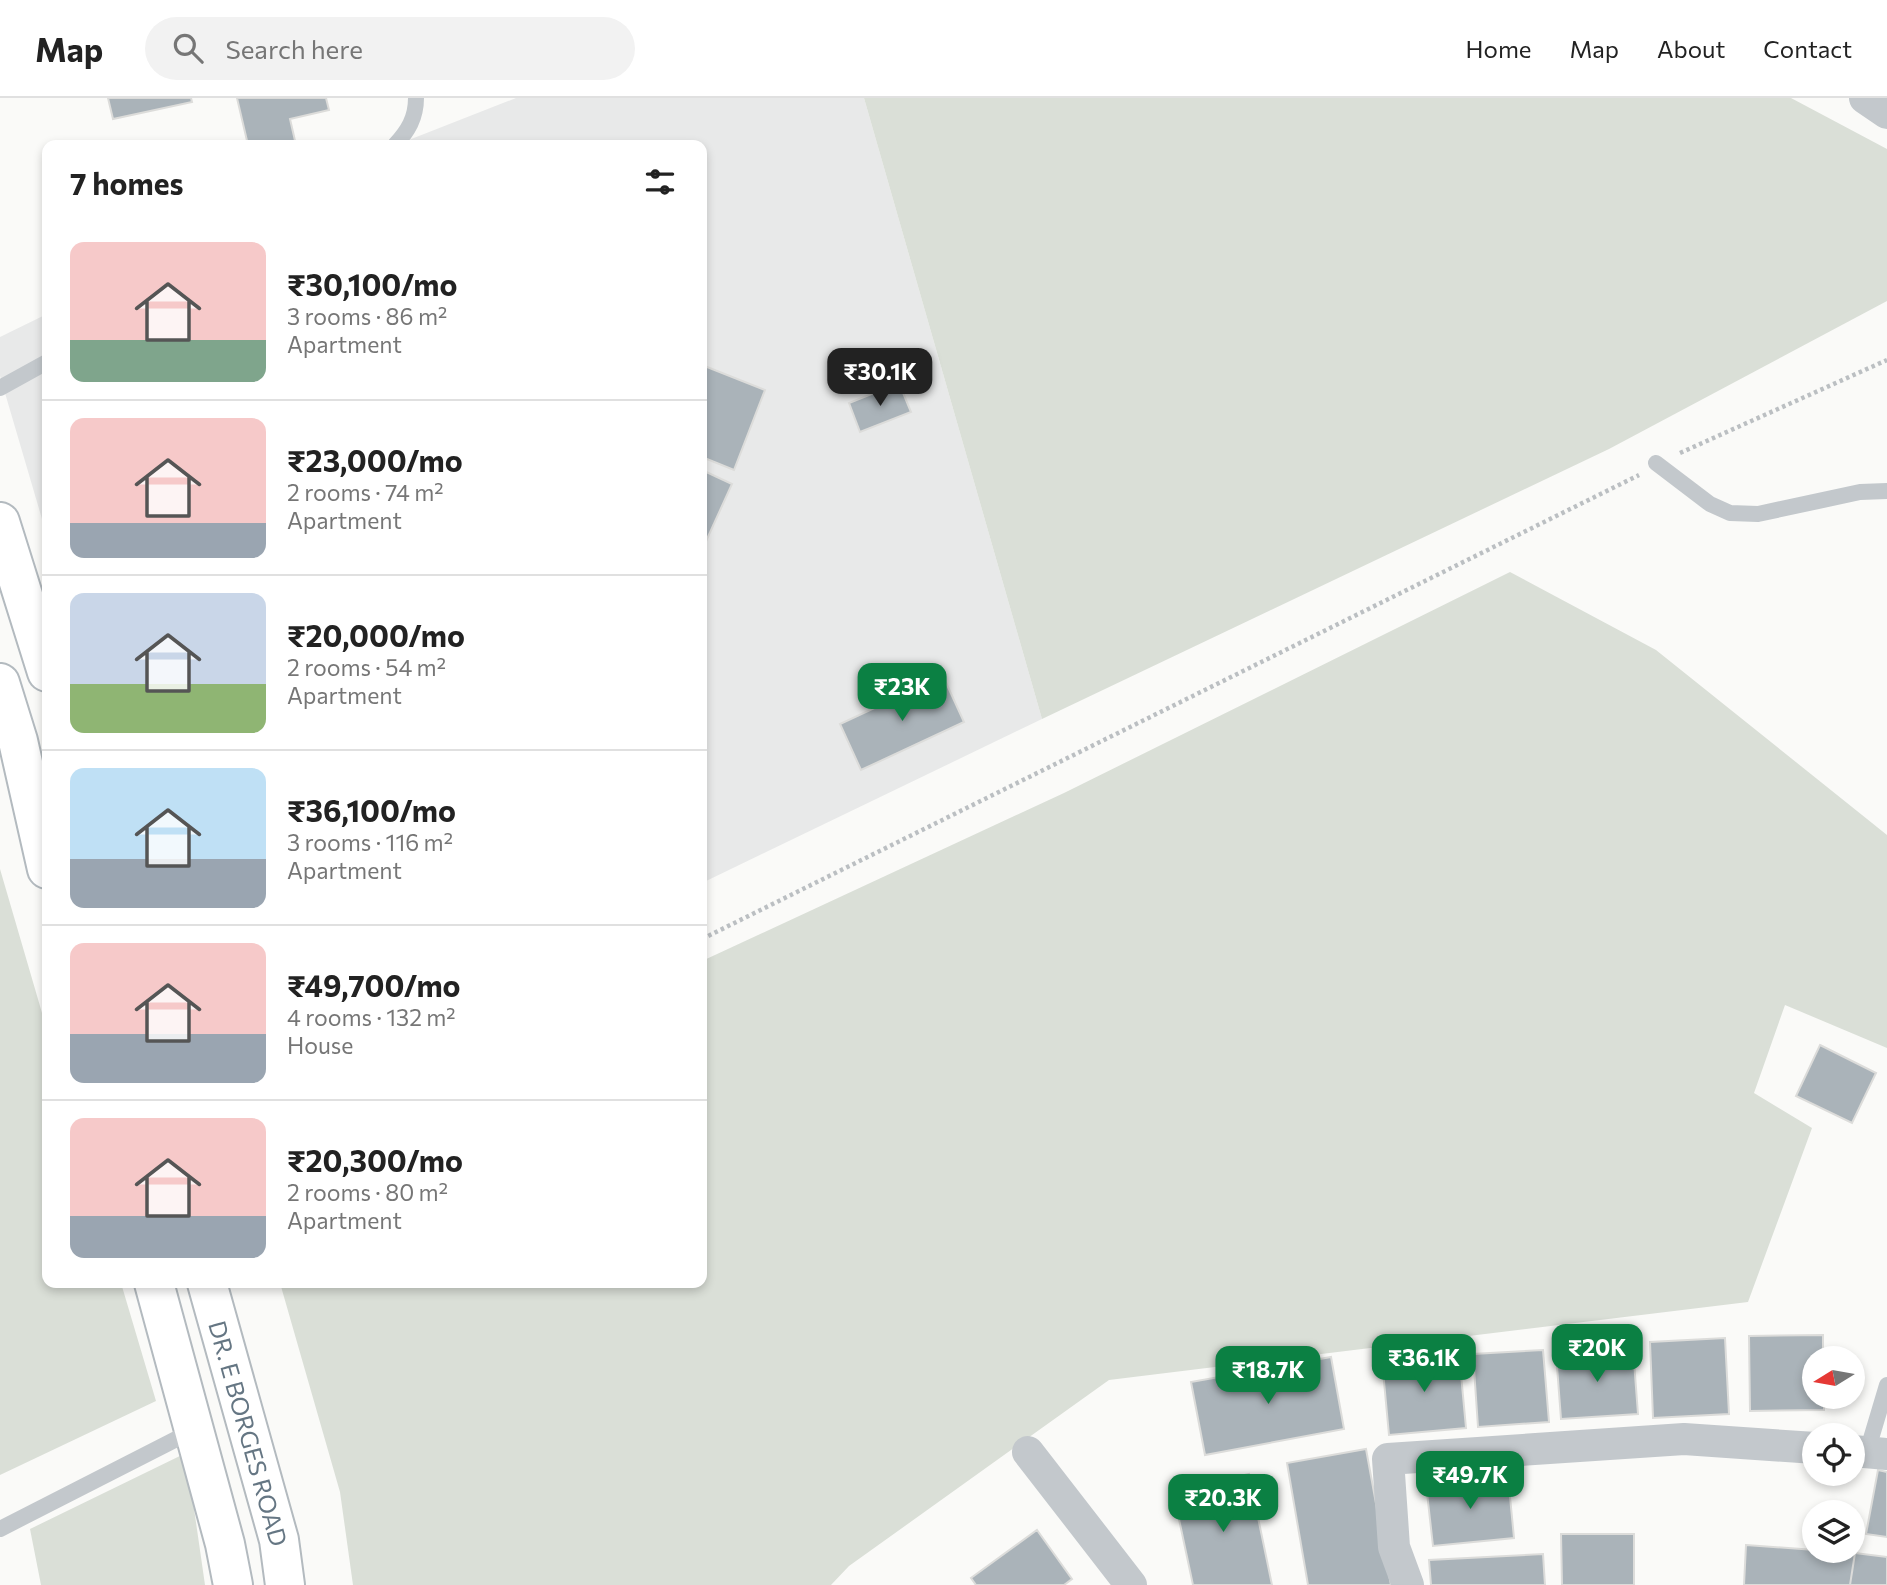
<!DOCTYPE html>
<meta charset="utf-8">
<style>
:root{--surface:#fff;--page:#f2f2f2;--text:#222;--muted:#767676;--line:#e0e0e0;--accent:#0b8043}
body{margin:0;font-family:Commissioner,sans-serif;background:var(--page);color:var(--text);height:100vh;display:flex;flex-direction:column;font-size:26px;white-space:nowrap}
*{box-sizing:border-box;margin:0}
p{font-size:23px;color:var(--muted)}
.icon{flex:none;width:38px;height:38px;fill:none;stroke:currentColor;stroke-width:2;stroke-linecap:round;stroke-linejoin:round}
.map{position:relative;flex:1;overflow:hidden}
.details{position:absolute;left:42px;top:42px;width:665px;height:1148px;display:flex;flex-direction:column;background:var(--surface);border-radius:14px;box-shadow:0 4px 10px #0003}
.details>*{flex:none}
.needle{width:46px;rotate:259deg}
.tools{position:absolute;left:1802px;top:1248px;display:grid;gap:14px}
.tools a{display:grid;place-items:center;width:63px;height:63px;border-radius:50%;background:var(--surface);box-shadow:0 4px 10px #0003;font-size:35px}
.price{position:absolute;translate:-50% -60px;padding:0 16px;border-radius:14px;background:var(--accent);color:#fff;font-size:23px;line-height:46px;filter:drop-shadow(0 2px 4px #0008)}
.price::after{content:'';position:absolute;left:50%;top:42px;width:21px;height:16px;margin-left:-10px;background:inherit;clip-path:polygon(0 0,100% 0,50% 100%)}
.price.current{background:#222;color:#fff}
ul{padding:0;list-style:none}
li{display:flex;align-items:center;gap:21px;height:175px;padding:0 28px}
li+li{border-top:2px solid var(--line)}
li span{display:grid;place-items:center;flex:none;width:196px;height:140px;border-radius:14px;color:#555}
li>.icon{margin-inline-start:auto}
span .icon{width:84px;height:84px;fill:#fffc;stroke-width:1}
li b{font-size:30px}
h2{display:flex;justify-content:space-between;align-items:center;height:84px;padding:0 28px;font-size:30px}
header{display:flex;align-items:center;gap:42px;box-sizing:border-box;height:98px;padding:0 35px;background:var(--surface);border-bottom:2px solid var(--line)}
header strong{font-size:33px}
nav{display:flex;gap:38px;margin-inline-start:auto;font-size:24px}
.search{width:490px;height:63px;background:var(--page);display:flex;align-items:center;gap:18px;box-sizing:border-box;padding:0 24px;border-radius:38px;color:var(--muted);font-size:26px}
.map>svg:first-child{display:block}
</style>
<header>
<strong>Map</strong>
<div class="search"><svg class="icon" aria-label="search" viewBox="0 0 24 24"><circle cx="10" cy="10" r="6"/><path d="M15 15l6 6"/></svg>Search here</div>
<nav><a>Home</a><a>Map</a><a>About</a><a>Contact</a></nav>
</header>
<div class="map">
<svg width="1887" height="1487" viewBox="0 0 1887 1487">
<rect width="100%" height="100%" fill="#fafaf8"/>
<path fill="#e8e9e9" d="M516 0H864L1042 621 702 785V47H396Z
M47 216V438L0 278V239Z"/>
<path fill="#dadfd7" d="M864 0H1791L1887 51V203L1609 351 1042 621Z
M1510 474 1656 552 1887 737V950L1785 907 1754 995 1812 1030 1748 1204 1109 1282 849 1468 831 1487H353L340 1394 280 1185H702V863L1064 695Z
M0 771 47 932V1185H121L156 1303 0 1377Z
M186 1355 205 1487H41L30 1431Z"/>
<path fill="#aab3b9" stroke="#dcdcda" stroke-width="2" d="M108 0H191L192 4 113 21Z
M237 0H326L329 12 290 21 296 47H248Z
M702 267 765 292 734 372 702 359Z
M899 285 911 314 860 334 849 305Z
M702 372 732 386 702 452Z
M943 578 964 624 861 672 840 626Z
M1820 947 1876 975 1852 1025 1796 998Z
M1823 1237V1260H1815V1298H1824V1312L1750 1313 1749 1238Z
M1725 1240 1729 1316 1653 1320 1650 1244Z
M1633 1250 1638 1316 1561 1321 1556 1255Z
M1543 1252 1549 1324 1478 1329 1473 1256Z
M1459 1255 1466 1330 1389 1337 1382 1262Z
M1331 1259 1344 1331 1205 1357 1191 1284Z
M1366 1351 1391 1487H1308L1287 1365Z
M1878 1372 1887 1374V1439L1866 1436Z
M1249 1376 1272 1487H1193L1173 1393Z
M1508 1378 1514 1440 1433 1448 1426 1386Z
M1037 1432 1072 1481 1064 1487H976L971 1480Z
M1561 1436H1634V1487H1562Z
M1746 1447 1855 1455 1850 1487H1744Z
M1855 1455 1887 1459V1487H1850Z
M1543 1456 1545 1487H1431L1429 1462Z"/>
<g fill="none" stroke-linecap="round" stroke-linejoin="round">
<defs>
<g id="secondary">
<path d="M0 424 47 574"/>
<path d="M0 585 18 643 47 771"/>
<path d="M154 1185 225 1446 233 1487"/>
<path id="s1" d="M207 1185 279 1442 285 1487"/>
</g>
</defs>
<use href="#secondary" stroke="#b3babf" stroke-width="42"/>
<path stroke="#bbbfc2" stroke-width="4.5" stroke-dasharray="3.5 3.5" stroke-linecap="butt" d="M1680 355 1887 262
M702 841 1639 377"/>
<path stroke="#c3c8cc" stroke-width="16" d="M395 47C408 33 416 20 416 0
M0 290 47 264
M1656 365 1710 406 1730 415 1758 416 1860 394 1887 393
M1867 1354 1887 1287
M0 1431 194 1332"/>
<path stroke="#c3c8cc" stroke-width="32" d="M1865 0 1887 15
M1853 1353 1887 1356
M1028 1354 1131 1487
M1408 1487 1394 1449 1388 1361 1684 1341 1815 1350"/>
<use href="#secondary" stroke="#fff" stroke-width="38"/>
</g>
<g text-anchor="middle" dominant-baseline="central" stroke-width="7" stroke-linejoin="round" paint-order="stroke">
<g font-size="24" fill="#657683" stroke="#fff">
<text stroke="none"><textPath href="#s1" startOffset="156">DR. E BORGES ROAD</textPath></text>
</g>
</g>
</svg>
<div class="tools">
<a><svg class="needle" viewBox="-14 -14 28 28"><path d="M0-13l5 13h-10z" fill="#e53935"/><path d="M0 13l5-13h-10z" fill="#767676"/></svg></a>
<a><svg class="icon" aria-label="locate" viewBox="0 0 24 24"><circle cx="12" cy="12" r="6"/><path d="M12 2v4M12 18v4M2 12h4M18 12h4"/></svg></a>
<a><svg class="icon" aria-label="layers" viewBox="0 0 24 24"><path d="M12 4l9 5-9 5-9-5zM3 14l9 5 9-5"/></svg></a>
</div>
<b class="price current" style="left:880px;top:310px">₹30.1K</b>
<b class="price" style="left:902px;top:625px">₹23K</b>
<b class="price" style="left:1597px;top:1286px">₹20K</b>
<b class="price" style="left:1424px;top:1296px">₹36.1K</b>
<b class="price" style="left:1268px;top:1308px">₹18.7K</b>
<b class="price" style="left:1470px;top:1413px">₹49.7K</b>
<b class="price" style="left:1223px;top:1436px">₹20.3K</b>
<section class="details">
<h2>7 homes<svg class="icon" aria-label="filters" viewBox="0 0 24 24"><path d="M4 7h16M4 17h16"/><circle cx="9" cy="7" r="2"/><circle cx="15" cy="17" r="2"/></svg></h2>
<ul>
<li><span style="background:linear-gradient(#f6c9c9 70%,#7fa58c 0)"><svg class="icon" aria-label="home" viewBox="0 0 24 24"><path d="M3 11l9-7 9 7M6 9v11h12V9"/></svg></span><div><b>₹30,100/mo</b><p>3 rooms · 86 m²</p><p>Apartment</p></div></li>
<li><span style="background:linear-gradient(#f6c9c9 75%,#9aa5b1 0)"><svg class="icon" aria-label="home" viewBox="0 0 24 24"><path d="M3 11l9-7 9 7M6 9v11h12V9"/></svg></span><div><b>₹23,000/mo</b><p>2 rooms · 74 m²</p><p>Apartment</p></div></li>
<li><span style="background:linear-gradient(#c9d6e8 65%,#8fb573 0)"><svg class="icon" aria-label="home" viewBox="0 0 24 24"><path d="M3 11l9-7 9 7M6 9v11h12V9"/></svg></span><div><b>₹20,000/mo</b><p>2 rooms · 54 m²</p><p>Apartment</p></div></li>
<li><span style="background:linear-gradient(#bfe0f5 65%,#9aa5b1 0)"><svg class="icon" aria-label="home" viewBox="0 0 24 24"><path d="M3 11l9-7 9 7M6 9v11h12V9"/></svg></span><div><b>₹36,100/mo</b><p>3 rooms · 116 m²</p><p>Apartment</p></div></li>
<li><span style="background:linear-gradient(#f6c9c9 65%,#9aa5b1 0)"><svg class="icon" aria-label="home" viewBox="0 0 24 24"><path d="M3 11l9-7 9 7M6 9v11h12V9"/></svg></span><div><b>₹49,700/mo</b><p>4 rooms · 132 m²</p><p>House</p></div></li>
<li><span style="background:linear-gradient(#f6c9c9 70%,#9aa5b1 0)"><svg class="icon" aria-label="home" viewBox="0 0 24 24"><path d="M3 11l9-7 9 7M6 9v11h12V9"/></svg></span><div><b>₹20,300/mo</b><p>2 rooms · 80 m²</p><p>Apartment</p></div></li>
</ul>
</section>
</div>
